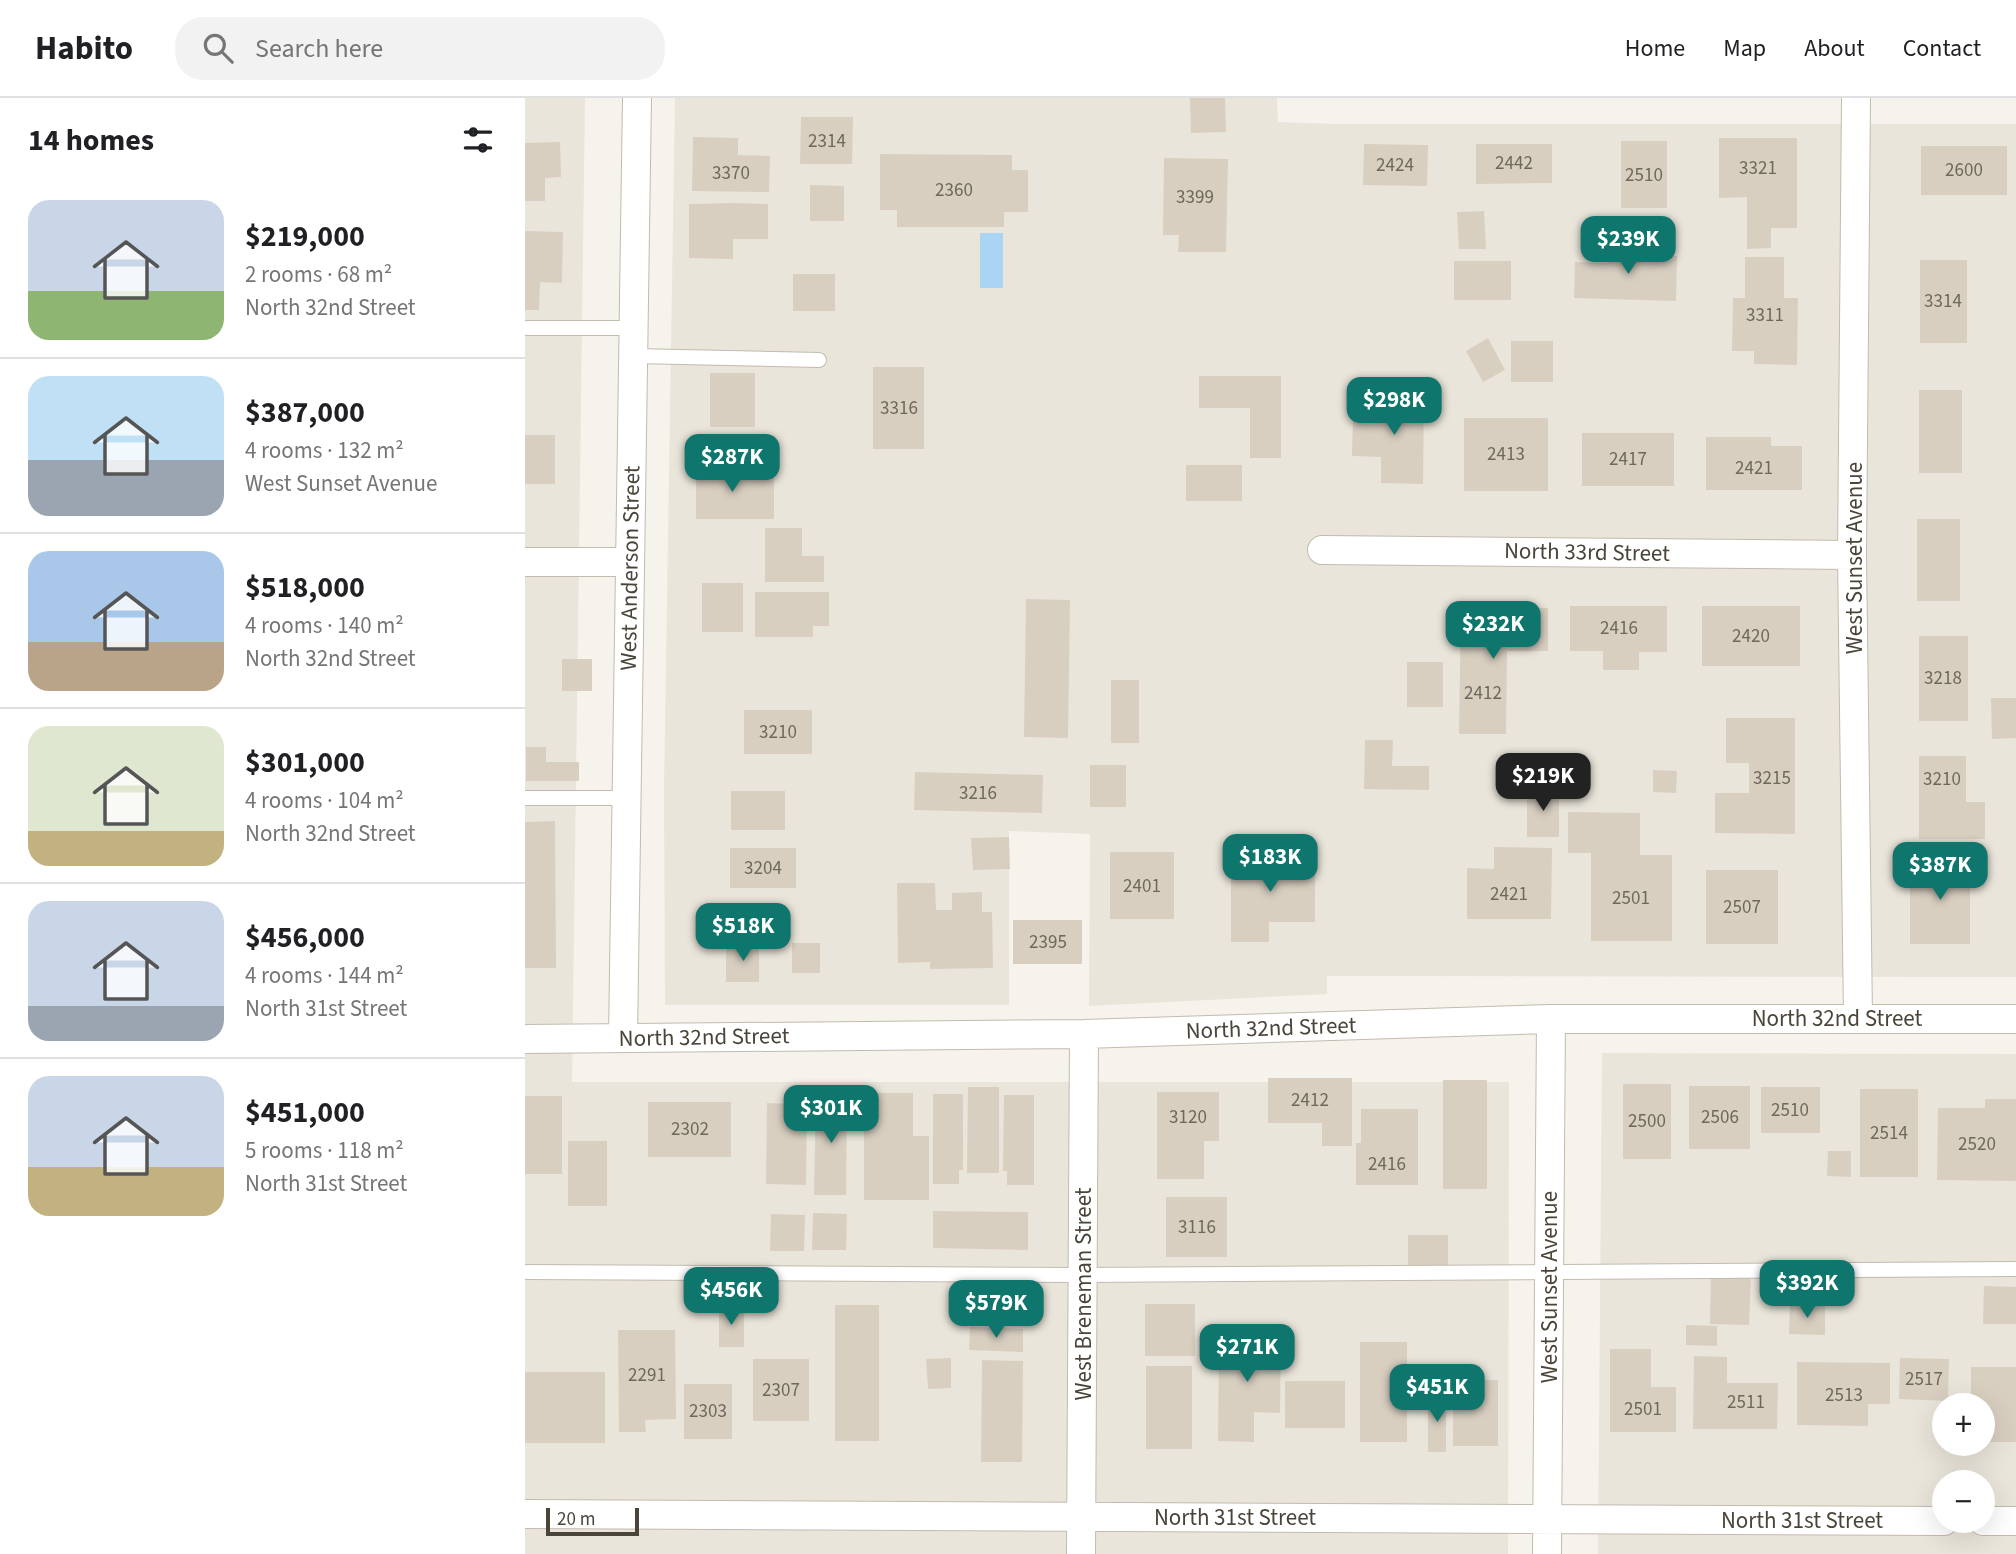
<!DOCTYPE html>
<meta charset="utf-8">
<style>
:root{--surface:#fff;--page:#f2f2f2;--text:#202124;--muted:#757577;--line:#e0e0e0;--accent:#0f766e}
body{margin:0;font-family:"Source Sans 3",sans-serif;background:var(--page);color:var(--text);height:100vh;display:flex;flex-direction:column;font-size:26px;white-space:nowrap}
*{box-sizing:border-box;margin:0}
p{font-size:23px;color:var(--muted)}
.icon{flex:none;width:38px;height:38px;fill:none;stroke:currentColor;stroke-width:2;stroke-linecap:round;stroke-linejoin:round}
.map{position:relative;flex:1;overflow:hidden}
.side{display:flex;flex-direction:column;background:var(--surface);width:525px}
.side>*{flex:none}
.fabs{position:absolute;left:1407px;top:1295px;display:grid;gap:14px}
.fabs a{display:grid;place-items:center;width:63px;height:63px;border-radius:50%;background:var(--surface);box-shadow:0 7px 28px #0002;font-size:35px}
.scale{position:absolute;left:21px;bottom:18px;width:93px;box-sizing:border-box;padding-left:7px;border:4px solid #4b4439;border-top:0;font-size:19px;line-height:24px;white-space:nowrap;color:#4b4439;-webkit-text-stroke:5px #fff;paint-order:stroke}
.price{position:absolute;translate:-50% -60px;padding:0 16px;border-radius:14px;background:var(--accent);color:#fff;font-size:23px;line-height:46px;filter:drop-shadow(0 2px 4px #0008)}
.price::after{content:'';position:absolute;left:50%;top:42px;width:21px;height:16px;margin-left:-10px;background:inherit;clip-path:polygon(0 0,100% 0,50% 100%)}
.price.current{background:#222;color:#fff}
ul{padding:0;list-style:none}
li{display:flex;align-items:center;gap:21px;height:175px;padding:0 28px}
li+li{border-top:2px solid var(--line)}
li span{display:grid;place-items:center;flex:none;width:196px;height:140px;border-radius:21px;color:#555}
li>.icon{margin-inline-start:auto}
span .icon{width:84px;height:84px;fill:#fffc;stroke-width:1}
li b{font-size:30px}
h2{display:flex;justify-content:space-between;align-items:center;height:84px;padding:0 28px;font-size:30px}
header{display:flex;align-items:center;gap:42px;box-sizing:border-box;height:98px;padding:0 35px;background:var(--surface);border-bottom:2px solid var(--line)}
header strong{font-size:33px}
nav{display:flex;gap:38px;margin-inline-start:auto;font-size:24px}
.search{width:490px;height:63px;background:var(--page);display:flex;align-items:center;gap:18px;box-sizing:border-box;padding:0 24px;border-radius:28px;color:var(--muted);font-size:26px}
main{display:flex;flex:1;min-height:0}
.map>svg:first-child{display:block}
</style>
<header>
<strong>Habito</strong>
<div class="search"><svg class="icon" aria-label="search" viewBox="0 0 24 24"><circle cx="10" cy="10" r="6"/><path d="M15 15l6 6"/></svg>Search here</div>
<nav><a>Home</a><a>Map</a><a>About</a><a>Contact</a></nav>
</header>
<main>
<section class="side">
<h2>14 homes<svg class="icon" aria-label="filters" viewBox="0 0 24 24"><path d="M4 7h16M4 17h16"/><circle cx="9" cy="7" r="2"/><circle cx="15" cy="17" r="2"/></svg></h2>
<ul>
<li><span style="background:linear-gradient(#c9d6e8 65%,#8fb573 0)"><svg class="icon" aria-label="home" viewBox="0 0 24 24"><path d="M3 11l9-7 9 7M6 9v11h12V9"/></svg></span><div><b>$219,000</b><p>2 rooms · 68 m²</p><p>North 32nd Street</p></div></li>
<li><span style="background:linear-gradient(#bfe0f5 60%,#9aa5b1 0)"><svg class="icon" aria-label="home" viewBox="0 0 24 24"><path d="M3 11l9-7 9 7M6 9v11h12V9"/></svg></span><div><b>$387,000</b><p>4 rooms · 132 m²</p><p>West Sunset Avenue</p></div></li>
<li><span style="background:linear-gradient(#a9c7e8 65%,#b9a48a 0)"><svg class="icon" aria-label="home" viewBox="0 0 24 24"><path d="M3 11l9-7 9 7M6 9v11h12V9"/></svg></span><div><b>$518,000</b><p>4 rooms · 140 m²</p><p>North 32nd Street</p></div></li>
<li><span style="background:linear-gradient(#dfe7d0 75%,#c2b280 0)"><svg class="icon" aria-label="home" viewBox="0 0 24 24"><path d="M3 11l9-7 9 7M6 9v11h12V9"/></svg></span><div><b>$301,000</b><p>4 rooms · 104 m²</p><p>North 32nd Street</p></div></li>
<li><span style="background:linear-gradient(#c9d6e8 75%,#9aa5b1 0)"><svg class="icon" aria-label="home" viewBox="0 0 24 24"><path d="M3 11l9-7 9 7M6 9v11h12V9"/></svg></span><div><b>$456,000</b><p>4 rooms · 144 m²</p><p>North 31st Street</p></div></li>
<li><span style="background:linear-gradient(#c9d6e8 65%,#c2b280 0)"><svg class="icon" aria-label="home" viewBox="0 0 24 24"><path d="M3 11l9-7 9 7M6 9v11h12V9"/></svg></span><div><b>$451,000</b><p>5 rooms · 118 m²</p><p>North 31st Street</p></div></li>
</ul>
</section>
<div class="map">
<svg width="1491" height="1456" viewBox="0 0 1491 1456">
<rect width="100%" height="100%" fill="#f6f3ec"/>
<path fill="#eae5da" fill-rule="evenodd" d="M0 0H60L47 984H984L983 1456H0Z
M150 0H752L753 24 810 26H1491V879L802 878V896L564 908 565 736 484 733V907H140L139 692Z
M1077 955 1491 956V1456H1073ZM1419 1307H1458V1346H1419ZM1419 1384H1458V1423H1419Z"/>
<path fill="#a9d4f2" d="M455 135H478V190H455Z"/>
<path fill="#d8cfc1" d="M665 0H700L701 34 666 35Z
M276 19H328L327 66H275Z
M168 39 213 40V57L245 58 244 94 167 93Z
M1194 40H1272V130H1246V150L1222 151V99L1194 100Z
M1096 43H1142V110H1096Z
M35 44 36 79 20 80V103H0V45Z
M839 46 903 47 902 88 838 87Z
M951 46H1027V85L951 86Z
M1396 48H1482V97H1396Z
M355 56 487 57V72H503V114H479V129H372V112H355Z
M639 60 703 61 701 154H653L654 137H638Z
M285 87 319 88V123H285Z
M208 105 243 106V141H208V161L164 160V106Z
M959 113 961 151H934L932 114Z
M0 133 38 134 37 185 15 184 14 212H0Z
M1083 145 1122 146V157L1152 158 1151 203 1049 200 1050 164 1082 165Z
M1220 159H1259V200H1273L1272 267 1229 266V253H1207L1208 200H1220Z
M1395 162H1442V245H1395Z
M929 163H986V202H929Z
M268 176H310V213H268Z
M963 240 980 272 958 284 941 253Z
M986 243H1028V284H986Z
M348 269H399V351H348Z
M185 275H230V329H185Z
M674 278H756V360H725V310H674Z
M1394 292H1437V375H1394Z
M852 293 899 294 898 386 856 385V359L827 358 828 320 851 321Z
M939 320H1023V393H939Z
M1057 335H1149V388H1057Z
M0 337H30V386H0Z
M1181 339H1246V348H1277V392H1181Z
M171 366H215V379H249V421H171Z
M661 367H717V403H661Z
M1392 421H1435V503H1392Z
M240 430H277V458H299V484H240Z
M177 485H218V534H177Z
M230 494H304V528H288V539H230Z
M501 501 545 502 543 640 499 639Z
M1045 508H1142V554H1114V572H1078V553H1045Z
M1177 508H1275V568H1177Z
M936 509 1023 510V553H982L981 636H934Z
M1394 538H1443V623H1394Z
M37 561H67V593H37Z
M882 564H918V609H882Z
M586 582H614V645H586Z
M1466 600H1491V640L1467 641Z
M219 612H287V656H219Z
M1201 620H1270V736L1190 735V695H1224V665H1201Z
M840 642H868L867 668H904V692L839 691Z
M1 649H21V664H54V683H1Z
M1394 658H1441V704H1460V741H1394Z
M565 667H601V709H565Z
M1128 672 1152 673 1151 695 1128 694Z
M390 674 518 677 517 715 389 712Z
M1002 690H1034V739H1002Z
M206 693H260V732H206Z
M1043 714 1115 715V757H1147V843H1066V755H1043Z
M30 723 31 870H0V724Z
M484 739 485 771 448 772 446 740Z
M969 749 1027 750 1026 821H942V770L969 771Z
M205 750H271V790H205Z
M585 754H649V821H585Z
M706 757H790V824H744V844H706Z
M1385 762H1445V846H1385Z
M1181 772H1253V846H1181Z
M372 785H410L411 812H427V795L457 794V814H467L468 870 405 871V864L373 865Z
M488 822H557V866H488Z
M267 845H295V875H267Z
M201 846H234V884H201Z
M743 980H827V1048H797V1025H743Z
M918 982H962V1091H918Z
M1098 986H1146V1061H1098Z
M1164 988H1225V1051H1164Z
M443 989H474V1075H442Z
M1236 989H1295V1035H1236Z
M1335 991H1393V1079H1335Z
M632 994H694V1043H679V1081H632Z
M291 995 322 996 321 1097H289Z
M339 995H388V1038H404V1102H339Z
M408 996H438V1072H434V1086H408Z
M479 997H509V1087H482V1073H478Z
M0 998H37V1076H0Z
M266 998 282 999 281 1087 241 1086 242 1005 266 1006Z
M1460 1001H1491V1083L1412 1082 1413 1010H1460Z
M123 1004H206V1059H123Z
M836 1011H893V1087H831V1045H836Z
M43 1043H82V1108H43Z
M1303 1053H1326V1079L1302 1078Z
M641 1099H702V1159H641Z
M408 1113 503 1114V1152L408 1150Z
M288 1115 322 1116 321 1152H287Z
M246 1116 280 1117 279 1153H245Z
M883 1137H923V1171H883Z
M1186 1176 1226 1177 1224 1227 1185 1226Z
M1459 1188 1491 1189V1226H1458Z
M449 1191H500V1228H449Z
M620 1206H670V1258H620Z
M310 1207H354V1343H310Z
M1265 1207 1300 1208V1237L1264 1236Z
M194 1210H219V1249H194Z
M1161 1227 1192 1228V1248L1161 1247Z
M445 1229 498 1231V1254L444 1252Z
M93 1232H150L151 1321 120 1322 121 1334H94Z
M694 1238 756 1239 755 1315 729 1314V1344L693 1343Z
M835 1244H882V1344H835Z
M1085 1251H1126V1289H1151V1334H1085Z
M1169 1258 1202 1259V1285H1253L1252 1331H1168Z
M426 1260V1290L403 1291 401 1261Z
M1375 1260 1424 1261 1423 1303 1374 1301Z
M228 1261H284V1323H228Z
M457 1262 498 1263 497 1364H456Z
M1272 1264 1365 1265V1306H1343V1328L1272 1327Z
M621 1268H667V1351H621Z
M1446 1269H1491V1344H1458V1307H1446Z
M0 1274H80V1345H0Z
M928 1282H973V1348H928Z
M760 1283H820V1330H760Z
M159 1286H207V1341H159Z
M903 1298H921V1354H903Z"/>
<g fill="none" stroke-linecap="round" stroke-linejoin="round">
<defs>
<path id="lane" d="M0 230H109
M108 258 294 262
M0 700H101
M0 1174 558 1177 1491 1171"/>
<path id="street" d="M1331 0 1327 457 1333 920
M797 452 1327 457
M0 464H105
M98 940 112 0
M0 941 559 936 1026 921H1491
M0 1416 1419 1423
M1458 1423H1491
M556 1456 559 936
M1022 1456 1026 921"/>
</defs>
<use href="#lane" stroke="#c2bbae" stroke-width="16"/>
<use href="#street" stroke="#c2bbae" stroke-width="30"/>
<use href="#lane" stroke="#fff" stroke-width="14"/>
<use href="#street" stroke="#fff" stroke-width="28"/>
</g>
<g text-anchor="middle" dominant-baseline="central" stroke-width="6" stroke-linejoin="round" paint-order="stroke">
<g font-size="19" fill="#6e675b">
<text x="302" y="43">2314</text>
<text x="989" y="65">2442</text>
<text x="870" y="67">2424</text>
<text x="1233" y="70">3321</text>
<text x="1439" y="72">2600</text>
<text x="206" y="75">3370</text>
<text x="1119" y="77">2510</text>
<text x="429" y="92">2360</text>
<text x="670" y="99">3399</text>
<text x="1418" y="203">3314</text>
<text x="1240" y="217">3311</text>
<text x="374" y="310">3316</text>
<text x="981" y="356">2413</text>
<text x="1103" y="361">2417</text>
<text x="1229" y="370">2421</text>
<text x="1094" y="530">2416</text>
<text x="1226" y="538">2420</text>
<text x="1418" y="580">3218</text>
<text x="958" y="595">2412</text>
<text x="253" y="634">3210</text>
<text x="1247" y="680">3215</text>
<text x="1417" y="681">3210</text>
<text x="453" y="695">3216</text>
<text x="238" y="770">3204</text>
<text x="617" y="788">2401</text>
<text x="984" y="796">2421</text>
<text x="1106" y="800">2501</text>
<text x="1217" y="809">2507</text>
<text x="523" y="844">2395</text>
<text x="785" y="1002">2412</text>
<text x="1265" y="1012">2510</text>
<text x="663" y="1019">3120</text>
<text x="1195" y="1019">2506</text>
<text x="1122" y="1023">2500</text>
<text x="165" y="1031">2302</text>
<text x="1364" y="1035">2514</text>
<text x="1452" y="1046">2520</text>
<text x="862" y="1066">2416</text>
<text x="672" y="1129">3116</text>
<text x="122" y="1277">2291</text>
<text x="1399" y="1281">2517</text>
<text x="256" y="1292">2307</text>
<text x="1319" y="1297">2513</text>
<text x="1221" y="1304">2511</text>
<text x="1118" y="1311">2501</text>
<text x="183" y="1313">2303</text>
</g>
<g font-size="23" fill="#4b4439" stroke="#fff">
<text transform="translate(1062 454) rotate(1)">North 33rd Street</text>
<text transform="translate(1329 460) rotate(-90)">West Sunset Avenue</text>
<text transform="translate(105 470) rotate(-89)">West Anderson Street</text>
<text x="1312" y="920">North 32nd Street</text>
<text transform="translate(746 930) rotate(-2)">North 32nd Street</text>
<text transform="translate(179 939) rotate(-1)">North 32nd Street</text>
<text transform="translate(1024 1189) rotate(-90)">West Sunset Avenue</text>
<text transform="translate(558 1196) rotate(-90)">West Breneman Street</text>
<text x="710" y="1419">North 31st Street</text>
<text x="1277" y="1422">North 31st Street</text>
</g>
</g>
</svg>
<div class="fabs">
<a>+</a>
<a>−</a>
</div>
<div class="scale">20 m</div>
<b class="price" style="left:1103px;top:178px">$239K</b>
<b class="price" style="left:869px;top:339px">$298K</b>
<b class="price" style="left:207px;top:396px">$287K</b>
<b class="price" style="left:968px;top:563px">$232K</b>
<b class="price current" style="left:1018px;top:715px">$219K</b>
<b class="price" style="left:745px;top:796px">$183K</b>
<b class="price" style="left:1415px;top:804px">$387K</b>
<b class="price" style="left:218px;top:865px">$518K</b>
<b class="price" style="left:306px;top:1047px">$301K</b>
<b class="price" style="left:1282px;top:1222px">$392K</b>
<b class="price" style="left:206px;top:1229px">$456K</b>
<b class="price" style="left:471px;top:1242px">$579K</b>
<b class="price" style="left:722px;top:1286px">$271K</b>
<b class="price" style="left:912px;top:1326px">$451K</b>
</div>
</main>
